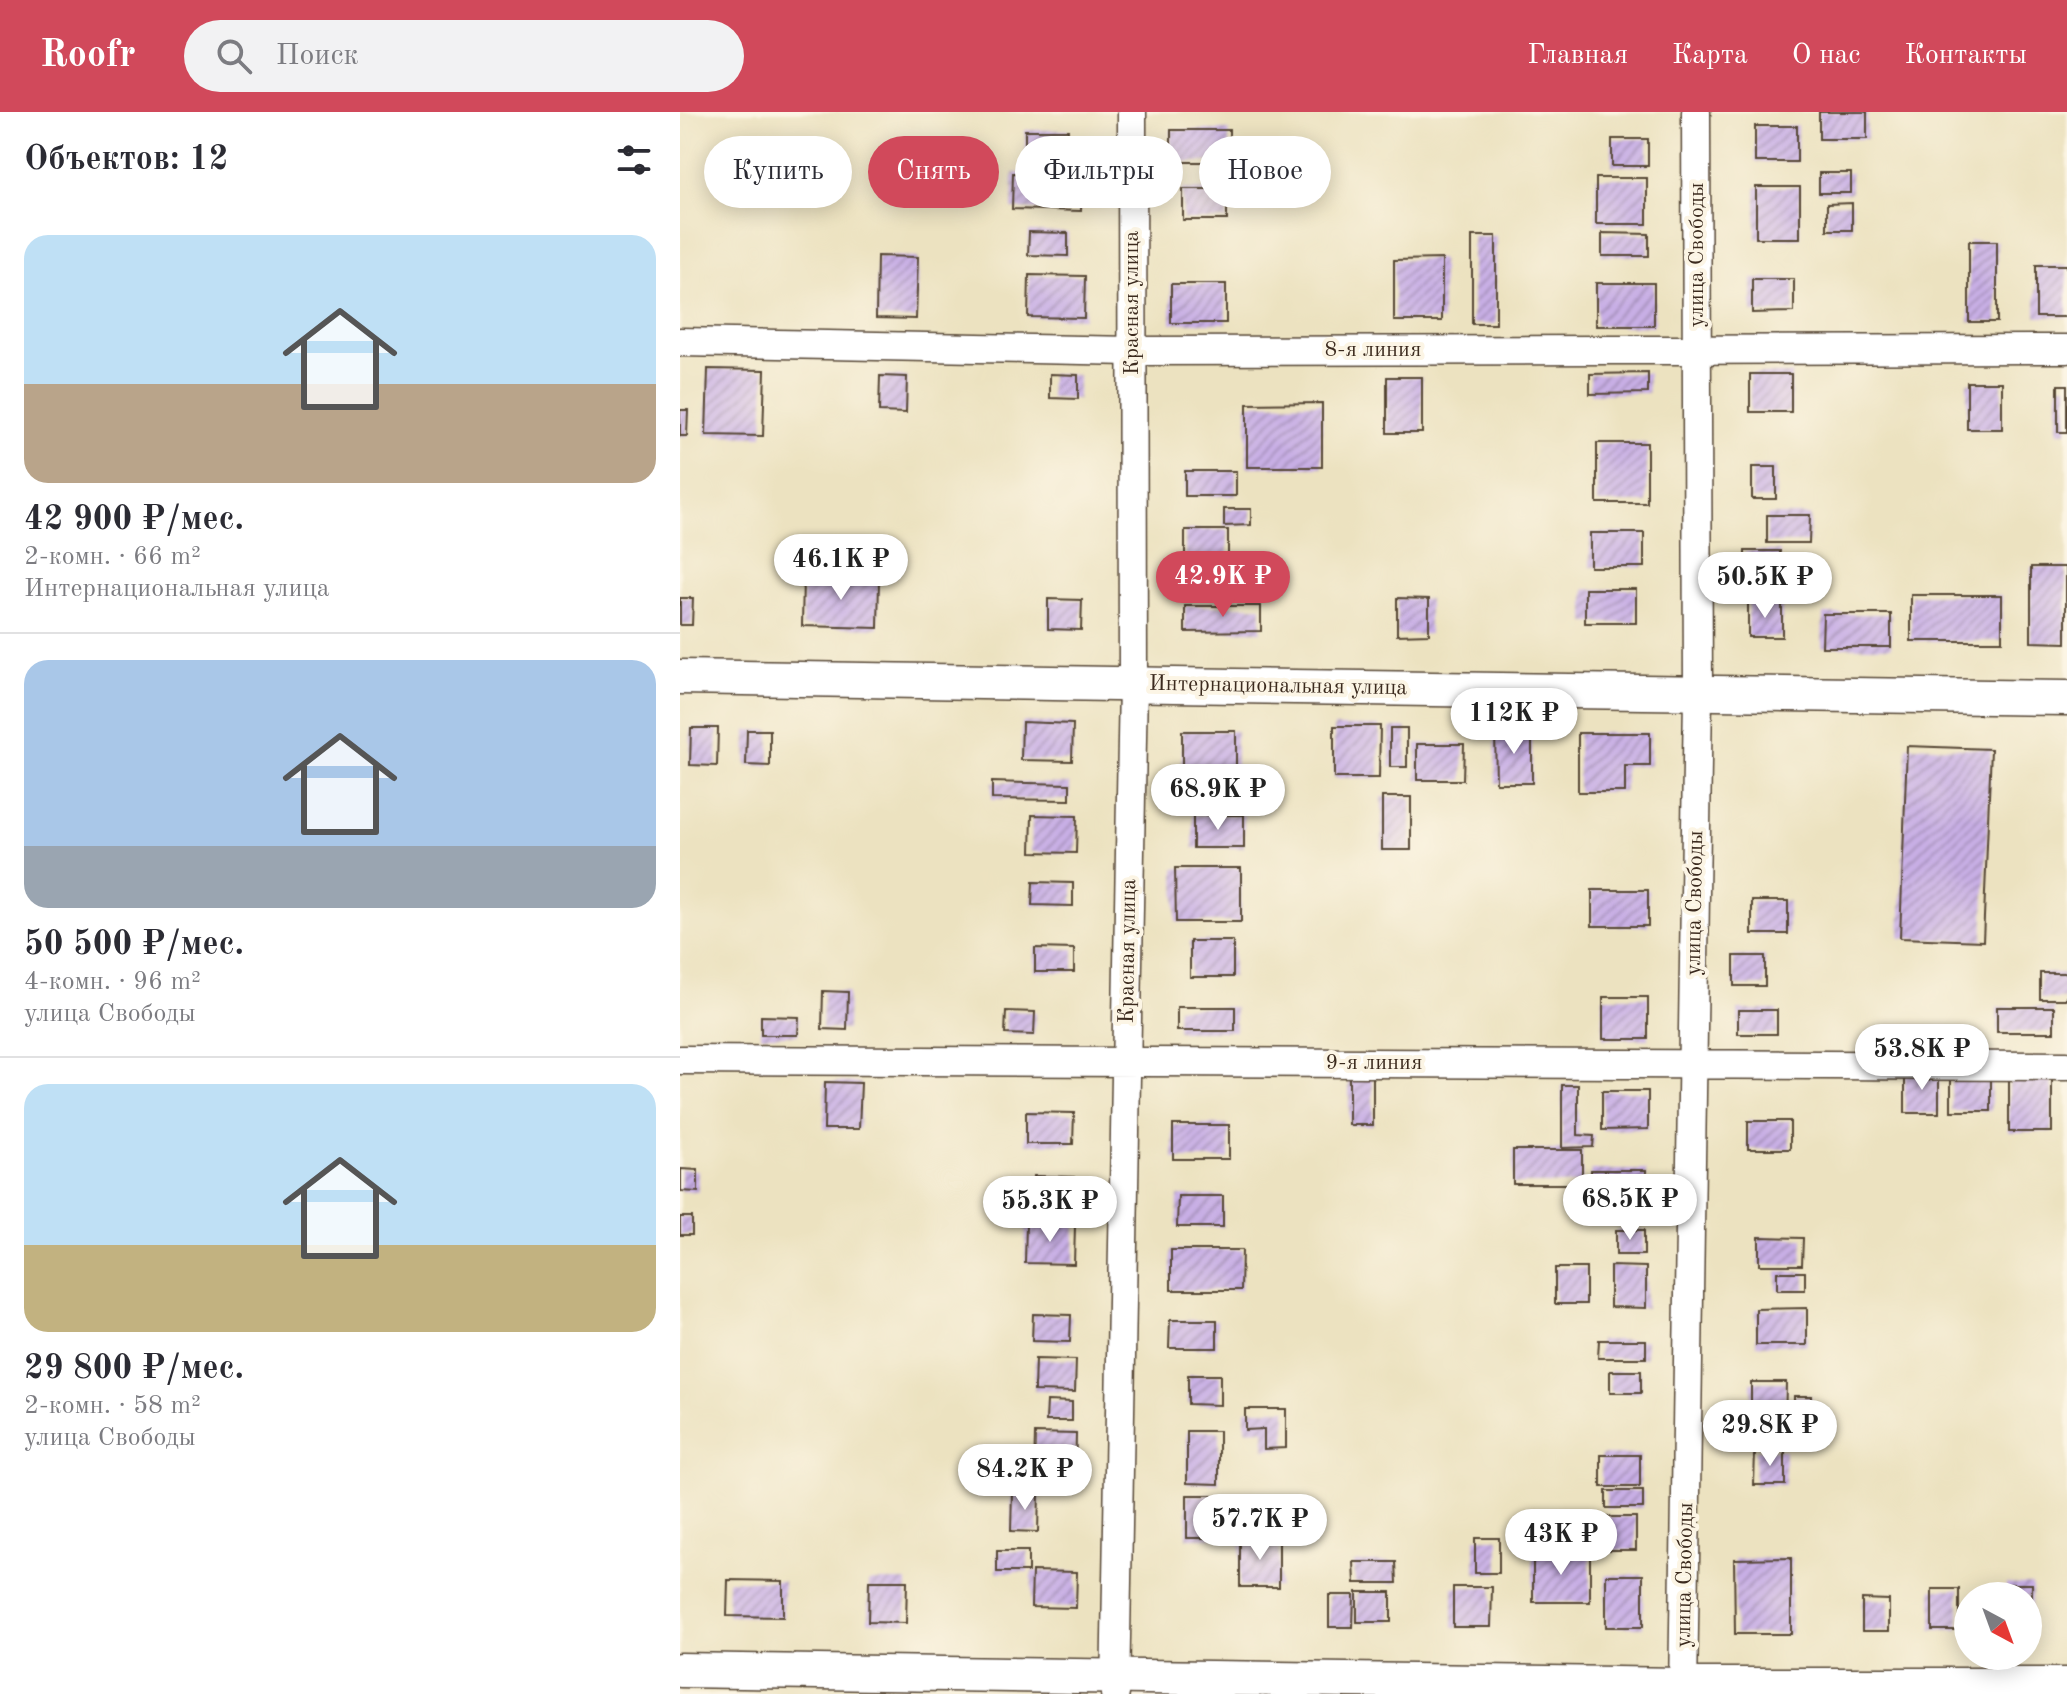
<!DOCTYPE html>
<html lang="ru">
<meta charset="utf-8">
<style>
:root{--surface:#fff;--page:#f2f2f3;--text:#2b2b33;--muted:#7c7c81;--line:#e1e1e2;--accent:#d1495b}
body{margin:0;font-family:"Old Standard TT",serif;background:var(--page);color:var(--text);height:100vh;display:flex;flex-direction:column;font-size:30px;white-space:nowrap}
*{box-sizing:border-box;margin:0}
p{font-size:26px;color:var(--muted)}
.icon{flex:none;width:44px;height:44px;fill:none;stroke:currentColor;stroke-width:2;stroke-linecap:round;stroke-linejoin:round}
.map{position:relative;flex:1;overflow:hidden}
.side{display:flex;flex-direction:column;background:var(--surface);width:680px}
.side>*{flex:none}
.top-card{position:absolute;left:24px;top:24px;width:760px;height:72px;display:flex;gap:16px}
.needle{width:52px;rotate:139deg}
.controls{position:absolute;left:1274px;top:1470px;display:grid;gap:16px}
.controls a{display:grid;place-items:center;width:88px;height:88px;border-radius:50%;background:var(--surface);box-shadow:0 4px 20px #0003;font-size:40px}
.price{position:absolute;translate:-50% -68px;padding:0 18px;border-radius:28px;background:#fff;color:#222;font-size:26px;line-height:52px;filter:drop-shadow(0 2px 4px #0008)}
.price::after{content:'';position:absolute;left:50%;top:48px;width:24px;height:18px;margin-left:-12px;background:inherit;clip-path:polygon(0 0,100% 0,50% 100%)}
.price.on{background:var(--accent);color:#fff}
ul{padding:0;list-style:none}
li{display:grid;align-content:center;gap:16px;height:424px;padding:0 24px}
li+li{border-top:2px solid var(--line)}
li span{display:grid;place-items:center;height:248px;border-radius:24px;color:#555}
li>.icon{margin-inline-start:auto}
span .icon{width:144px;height:144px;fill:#fffc;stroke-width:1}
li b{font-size:34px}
h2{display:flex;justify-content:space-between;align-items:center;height:96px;padding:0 24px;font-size:34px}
.pill{padding:0 28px;border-radius:36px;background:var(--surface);box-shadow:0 4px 20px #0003;font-size:28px;line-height:72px}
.pill.on{background:var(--accent);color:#fff}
header{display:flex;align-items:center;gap:48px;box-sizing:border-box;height:112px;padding:0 40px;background:var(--accent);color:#fff}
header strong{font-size:38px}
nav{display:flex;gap:44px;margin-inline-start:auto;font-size:28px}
.search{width:560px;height:72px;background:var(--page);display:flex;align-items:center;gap:20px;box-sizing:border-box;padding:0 28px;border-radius:44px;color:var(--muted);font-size:30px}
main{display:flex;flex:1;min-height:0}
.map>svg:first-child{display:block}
</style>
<header>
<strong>Roofr</strong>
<div class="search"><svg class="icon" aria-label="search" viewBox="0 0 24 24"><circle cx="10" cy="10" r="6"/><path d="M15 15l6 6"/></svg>Поиск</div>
<nav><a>Главная</a><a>Карта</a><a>О нас</a><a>Контакты</a></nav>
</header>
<main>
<section class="side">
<h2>Объектов: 12<svg class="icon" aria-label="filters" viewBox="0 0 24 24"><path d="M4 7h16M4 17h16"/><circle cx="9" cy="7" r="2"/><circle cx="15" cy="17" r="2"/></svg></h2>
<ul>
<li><span style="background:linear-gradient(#bfe0f5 60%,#b9a48a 0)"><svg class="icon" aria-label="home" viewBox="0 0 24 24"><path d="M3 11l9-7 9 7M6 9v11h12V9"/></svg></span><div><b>42 900 ₽/мес.</b><p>2-комн. · 66 m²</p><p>Интернациональная улица</p></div></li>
<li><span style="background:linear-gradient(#a9c7e8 75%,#9aa5b1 0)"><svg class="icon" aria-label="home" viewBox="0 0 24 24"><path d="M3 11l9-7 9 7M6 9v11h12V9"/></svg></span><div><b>50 500 ₽/мес.</b><p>4-комн. · 96 m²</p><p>улица Свободы</p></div></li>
<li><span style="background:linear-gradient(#bfe0f5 65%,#c2b280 0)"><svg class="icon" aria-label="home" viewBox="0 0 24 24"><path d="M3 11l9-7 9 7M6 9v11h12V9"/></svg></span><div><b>29 800 ₽/мес.</b><p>2-комн. · 58 m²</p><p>улица Свободы</p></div></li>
</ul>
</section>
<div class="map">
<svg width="1387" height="1582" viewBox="0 0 1387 1582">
<defs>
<pattern id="building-hatch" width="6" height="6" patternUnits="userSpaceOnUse" patternTransform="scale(2)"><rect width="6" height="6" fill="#c8afe5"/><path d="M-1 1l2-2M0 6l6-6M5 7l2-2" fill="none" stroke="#a48fb9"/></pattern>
</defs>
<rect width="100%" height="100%" fill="#fcf5e5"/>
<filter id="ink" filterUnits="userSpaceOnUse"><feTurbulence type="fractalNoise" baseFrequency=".0125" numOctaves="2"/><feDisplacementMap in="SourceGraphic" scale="16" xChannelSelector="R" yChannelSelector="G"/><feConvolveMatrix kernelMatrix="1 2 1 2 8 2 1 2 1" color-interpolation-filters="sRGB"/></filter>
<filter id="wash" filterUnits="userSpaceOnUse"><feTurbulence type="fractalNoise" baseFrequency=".006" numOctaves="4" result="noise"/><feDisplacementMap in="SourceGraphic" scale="32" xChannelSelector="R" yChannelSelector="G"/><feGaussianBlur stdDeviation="1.8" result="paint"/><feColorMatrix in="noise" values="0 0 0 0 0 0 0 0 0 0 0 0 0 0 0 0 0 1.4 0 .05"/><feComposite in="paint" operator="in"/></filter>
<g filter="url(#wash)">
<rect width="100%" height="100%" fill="#ece2c0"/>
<g id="blocks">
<path fill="url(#building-hatch)" d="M1139 0H1187V27H1139Z
M1075 14H1117V50H1075Z
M345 18H388L387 42 345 41Z
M491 18H549V50H491Z
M932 27H968V54H932Z
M243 61 290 62 289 90 242 88Z
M333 61 402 62 401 99 332 97Z
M1139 61H1171V81H1139Z
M916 66H967V112H916Z
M1076 75H1120V126H1076Z
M503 77H547V108H503Z
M1172 91V118H1147V92Z
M349 120 388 121V144L348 143Z
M922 121 969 122V144H922Z
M792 124H816V212H792Z
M1289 129H1317V210H1289Z
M197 144 238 145 236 207 196 206Z
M762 147V209H714V148Z
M1356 153H1387V205H1356Z
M349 163 405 164 404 206 348 205Z
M1072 167H1114V200L1072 201Z
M916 171H974V214H916Z
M491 172H546V211H491Z
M28 257 85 258 83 324 26 323Z
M968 261V281L910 282V262Z
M370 262 398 263V287L370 286Z
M1070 262H1111V300H1070Z
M200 264 227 265 226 301 199 300Z
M707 265H742V321H707Z
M1287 270H1322V317H1287Z
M1378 273H1387V320H1378Z
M642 291V355H567V292Z
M0 298H8L7 324H0Z
M917 331H967V391H917Z
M1072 355H1096V387H1072Z
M505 359H556V384H505Z
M544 397H571V413L544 414Z
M1087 403H1130L1129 431H1087Z
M505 418H548V450H505Z
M910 421H964V455H910Z
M1065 439H1100V466H1065Z
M1351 455H1386V531L1351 530Z
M123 465 199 466 198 516 122 514Z
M905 477H956V511H905Z
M1231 483H1322V529H1231Z
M0 486H13L12 513H0Z
M717 486 749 487V522L717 523Z
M368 487 402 488 401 518 368 517Z
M1068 491H1102V525H1068Z
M505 494H581V519L505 520Z
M1143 502H1211V535H1142Z
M342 610 393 612 392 649 341 648Z
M654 614H700L699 666H654Z
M11 616H38L37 654 10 653Z
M710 616H727V655H710Z
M67 618H90V654L66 653Z
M815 618H852V671H816Z
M502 619H556V656H502Z
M898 621H970V654H945V680H898Z
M737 632H784L783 668H737Z
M1227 634 1311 637 1303 829 1220 826Z
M312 670 390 672V688L312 687Z
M702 685H731V738H702Z
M352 703 397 704 396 741 351 740Z
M513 703H564V736H513Z
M495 756H561V810H496Z
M353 770 393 771V794L352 793Z
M912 778H968V814H912Z
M1072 789H1108V822H1072Z
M510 829H553V865H510Z
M355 836 394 837V860H355Z
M1054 844H1085V874H1054Z
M1360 861H1387V887H1360Z
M143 879 168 880 167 918 142 917Z
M923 885H968V927H923Z
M497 895H555V919H497Z
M1317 895H1374V920H1317Z
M1058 898H1097V922H1058Z
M326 899 355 900 354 923 325 922Z
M81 904 119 905 118 923H81Z
M1225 959H1259V1001H1225Z
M669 962H693V1013H669Z
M1271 962H1311V999H1271Z
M1329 963H1372V1020H1329Z
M145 970 181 971 179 1017H144Z
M882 973H898V1023L914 1024 913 1035 882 1036Z
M922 979H968V1017L922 1018Z
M346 1000 394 1001 393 1032H346Z
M1068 1009H1110V1037H1068Z
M493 1013H549V1047H493Z
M833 1038H902V1072H833Z
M1 1057 18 1058V1080L1 1079Z
M911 1058H966V1103H942V1090H911Z
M354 1064 394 1065 393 1095 353 1094Z
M498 1084H543V1115H497Z
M0 1105H12V1123H0Z
M346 1112 395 1113 394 1152 345 1151Z
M936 1118H964V1143H936Z
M1079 1125 1123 1126 1122 1153H1079Z
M491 1138H562L561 1178H491Z
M930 1154 966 1155V1196L930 1195Z
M875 1156H906V1192H875Z
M1097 1160H1125V1178H1097Z
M1127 1196V1233H1076V1197Z
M353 1202 391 1203 390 1230 352 1229Z
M490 1208H537V1236H489Z
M919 1228H966V1246H918Z
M355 1247 396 1248 395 1280 354 1279Z
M930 1259H961V1281H930Z
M508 1263H540V1293L508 1292Z
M1071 1270H1106L1105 1316H1071Z
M1114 1284H1131V1322H1114Z
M367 1289 392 1290V1309H366Z
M565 1297H606V1336L584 1337V1317L565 1318Z
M507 1319H539V1372L507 1371Z
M355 1321 396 1322 395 1365H354Z
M1075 1338H1105V1373H1074Z
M921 1343H960V1375H921Z
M332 1379 359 1380 358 1420 331 1419Z
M926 1379H963V1396H926Z
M507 1383H532V1426H507Z
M920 1405H956V1438H921Z
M560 1426H599V1475H560Z
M795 1426H819V1461H795Z
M317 1439H348V1460H317Z
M853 1439 910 1440V1490H853Z
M1111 1446V1522H1055L1054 1447Z
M674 1450H716L717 1471H675Z
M352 1459 397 1460 396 1496 351 1495Z
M926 1463H963V1515H926Z
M48 1468 103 1469V1505L47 1504Z
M189 1469H227L226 1511 188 1510Z
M1326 1472H1352V1505H1348V1484H1326Z
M773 1475H812L811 1515H773Z
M1252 1477H1279V1518H1252Z
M677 1480H711V1510H677Z
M649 1483H674L673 1515H649Z
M1182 1487 1209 1488V1519H1182Z"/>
</g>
</g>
<g filter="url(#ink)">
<use href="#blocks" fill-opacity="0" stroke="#564636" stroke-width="2"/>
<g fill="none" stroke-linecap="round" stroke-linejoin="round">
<defs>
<path id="minor" d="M0 230 452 239 1387 237
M0 948 1387 954
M435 1582 453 571 452 0
M1003 1582 1018 583 1016 0"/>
<path id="tertiary" d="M0 565C462 571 925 582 1387 586
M0 1558 1003 1573H1387"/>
</defs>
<use href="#minor" stroke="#564636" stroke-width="31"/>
<use href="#tertiary" stroke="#564636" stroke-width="37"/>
<use href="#minor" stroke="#fff" stroke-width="28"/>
<use href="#tertiary" stroke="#fff" stroke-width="34"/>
</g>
</g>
<g text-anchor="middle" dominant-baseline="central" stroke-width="8" stroke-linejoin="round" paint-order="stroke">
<g font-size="22" fill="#3b2a1e" stroke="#fcf5e5">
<text transform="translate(1017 143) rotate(-90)">улица Свободы</text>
<text transform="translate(452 191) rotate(-90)">Красная улица</text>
<text x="693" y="238">8-я линия</text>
<text transform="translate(598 574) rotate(1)">Интернациональная улица</text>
<text transform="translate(1015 791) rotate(-89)">улица Свободы</text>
<text transform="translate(448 839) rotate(-89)">Красная улица</text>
<text x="694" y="951">9-я линия</text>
<text transform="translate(1005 1463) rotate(-89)">улица Свободы</text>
</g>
</g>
</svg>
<div class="controls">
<a><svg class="needle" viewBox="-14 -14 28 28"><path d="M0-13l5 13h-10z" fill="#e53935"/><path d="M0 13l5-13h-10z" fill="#7c7c81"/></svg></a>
</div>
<b class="price" style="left:161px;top:490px">46.1K ₽</b>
<b class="price on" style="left:543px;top:507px">42.9K ₽</b>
<b class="price" style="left:1085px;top:508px">50.5K ₽</b>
<b class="price" style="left:834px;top:644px">112K ₽</b>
<b class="price" style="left:538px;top:720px">68.9K ₽</b>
<b class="price" style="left:1242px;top:980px">53.8K ₽</b>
<b class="price" style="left:950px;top:1130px">68.5K ₽</b>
<b class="price" style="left:370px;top:1132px">55.3K ₽</b>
<b class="price" style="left:1090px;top:1356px">29.8K ₽</b>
<b class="price" style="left:345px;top:1400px">84.2K ₽</b>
<b class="price" style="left:580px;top:1450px">57.7K ₽</b>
<b class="price" style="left:881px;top:1465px">43K ₽</b>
<div class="top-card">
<a class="pill">Купить</a>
<a class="pill on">Снять</a>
<a class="pill">Фильтры</a>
<a class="pill">Новое</a>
</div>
</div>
</main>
